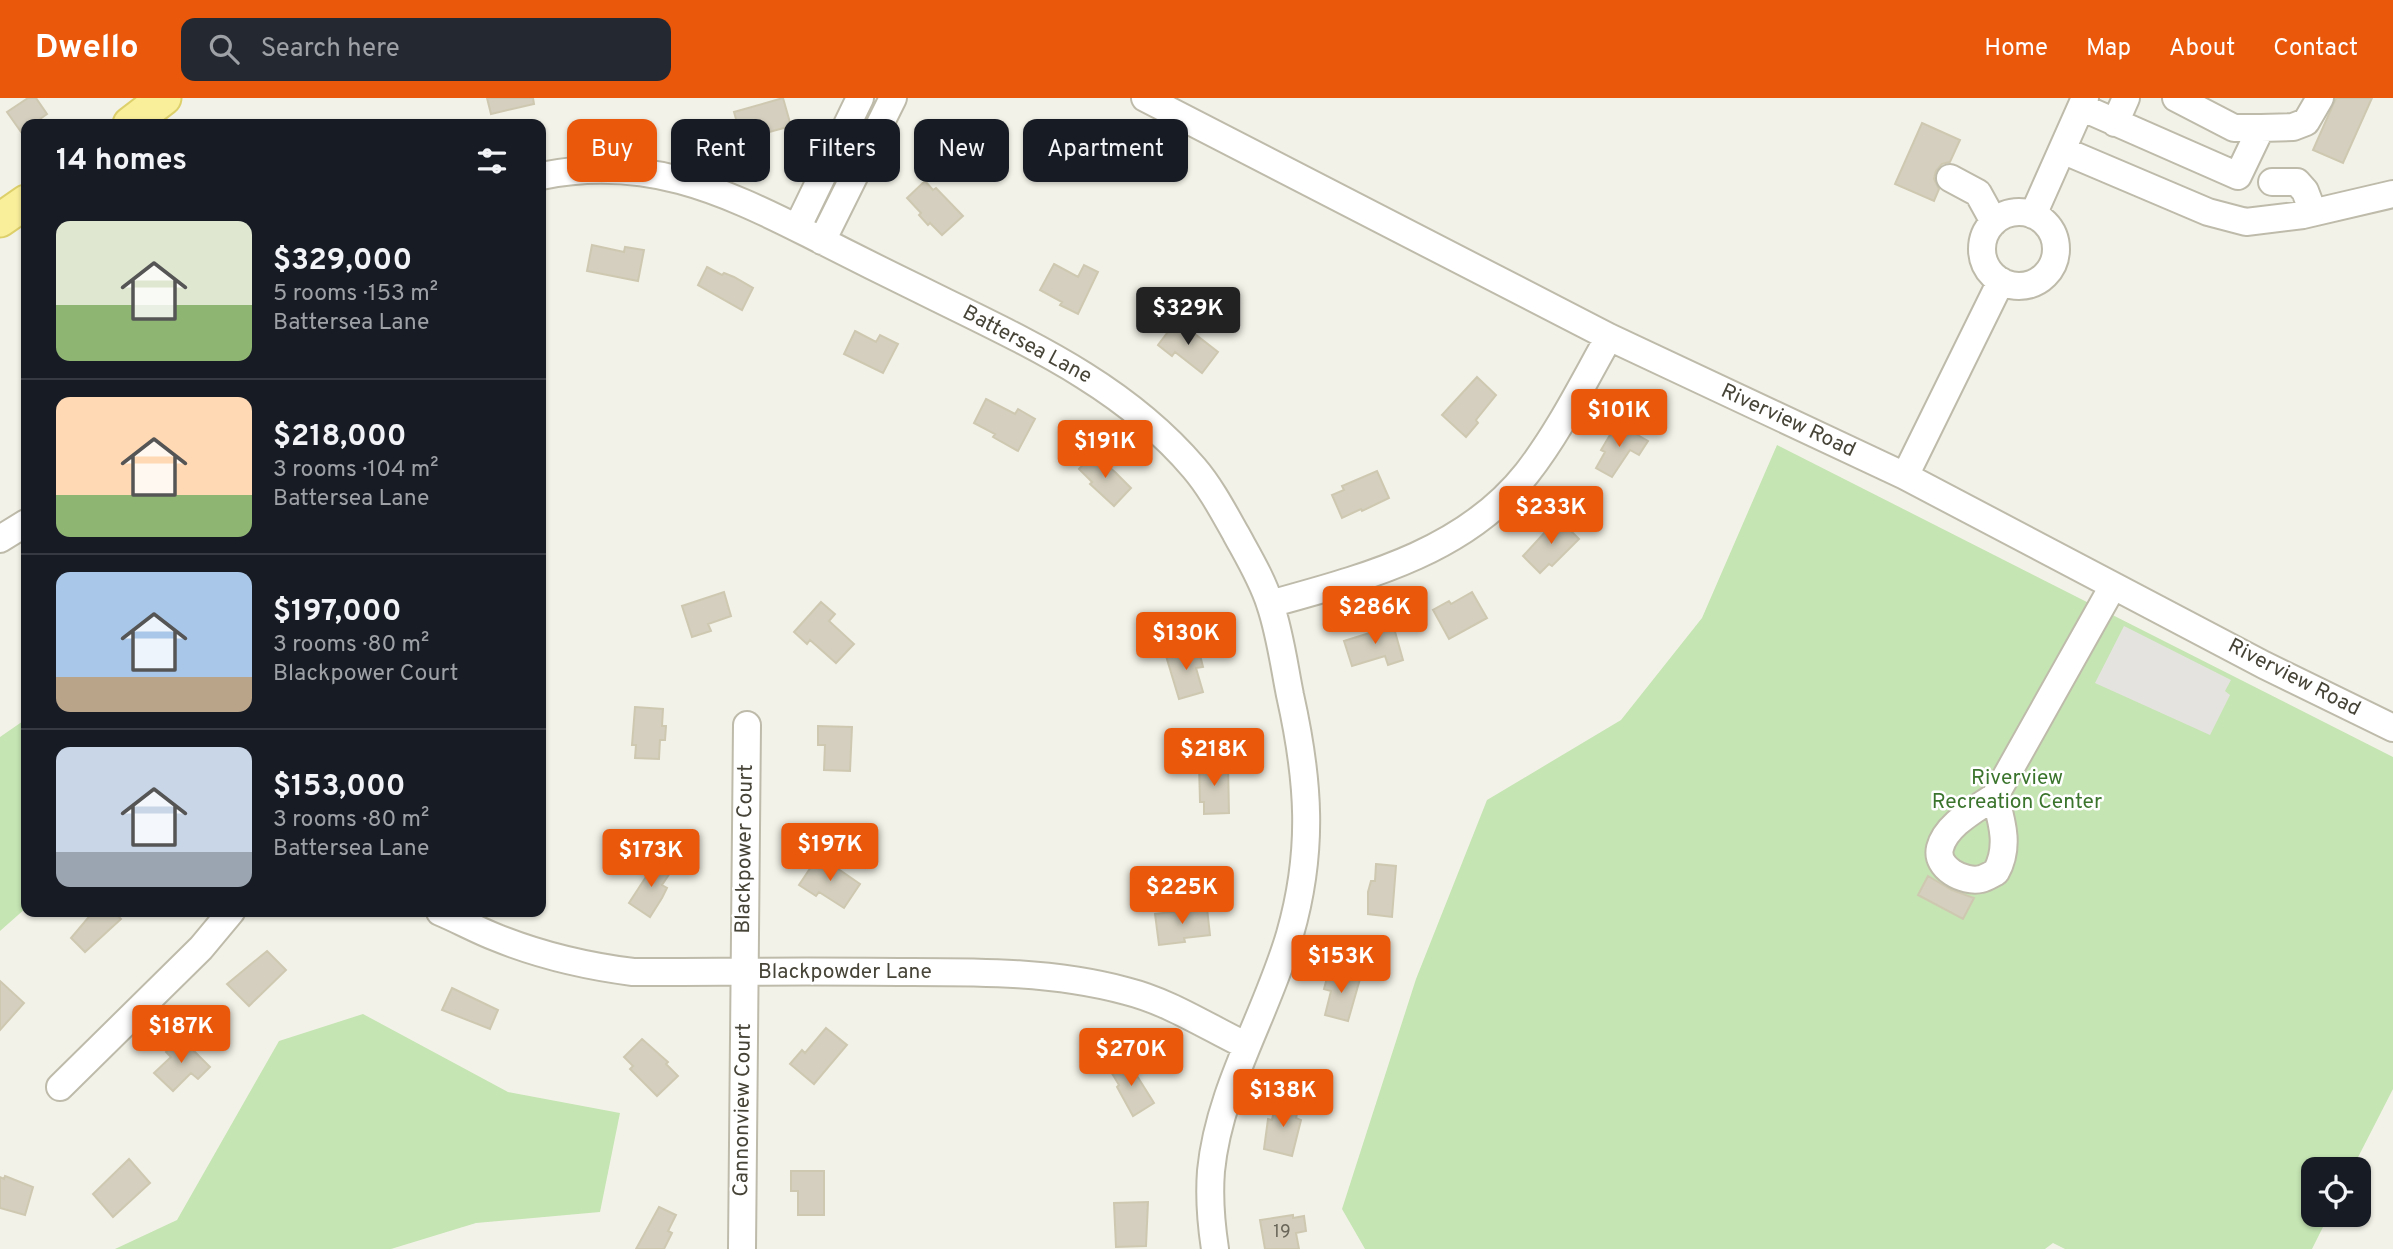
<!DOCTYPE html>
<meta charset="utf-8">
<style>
:root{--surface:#171b24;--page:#242831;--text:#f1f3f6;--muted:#9ea1a6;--line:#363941;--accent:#ea580c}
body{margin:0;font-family:Overpass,sans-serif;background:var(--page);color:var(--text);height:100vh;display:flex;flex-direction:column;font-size:26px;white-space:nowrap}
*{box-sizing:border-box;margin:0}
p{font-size:23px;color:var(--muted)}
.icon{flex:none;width:38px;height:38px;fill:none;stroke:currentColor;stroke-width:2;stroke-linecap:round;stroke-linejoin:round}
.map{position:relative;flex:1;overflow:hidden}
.panel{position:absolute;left:21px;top:21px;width:525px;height:798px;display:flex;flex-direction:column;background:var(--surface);border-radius:14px;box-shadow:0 2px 5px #0004}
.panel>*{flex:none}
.guide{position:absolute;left:567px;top:21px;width:665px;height:63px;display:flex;gap:14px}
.buttons{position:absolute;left:2301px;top:1059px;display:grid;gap:14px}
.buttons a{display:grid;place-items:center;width:70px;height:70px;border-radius:14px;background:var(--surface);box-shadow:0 2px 5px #0004;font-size:35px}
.price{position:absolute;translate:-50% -60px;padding:0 16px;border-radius:7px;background:var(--accent);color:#fff;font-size:23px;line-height:46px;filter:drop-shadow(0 2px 4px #0008)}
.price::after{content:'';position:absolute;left:50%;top:42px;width:21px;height:16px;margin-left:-10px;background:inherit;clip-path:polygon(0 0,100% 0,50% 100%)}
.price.active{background:#222;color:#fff}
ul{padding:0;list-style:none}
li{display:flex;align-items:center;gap:21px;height:175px;padding:0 35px}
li+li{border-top:2px solid var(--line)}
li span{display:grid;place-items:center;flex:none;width:196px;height:140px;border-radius:14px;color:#555}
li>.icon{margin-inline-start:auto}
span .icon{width:84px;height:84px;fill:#fffc;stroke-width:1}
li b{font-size:30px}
h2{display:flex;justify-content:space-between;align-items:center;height:84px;padding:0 35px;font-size:30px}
.tag{padding:0 24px;border-radius:14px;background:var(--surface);box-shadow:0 2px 5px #0004;font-size:24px;line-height:63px}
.tag.active{background:var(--accent);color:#fff}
header{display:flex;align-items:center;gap:42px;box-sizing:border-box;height:98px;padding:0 35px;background:var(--accent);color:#fff}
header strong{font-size:33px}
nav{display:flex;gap:38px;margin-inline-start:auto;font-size:24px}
.search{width:490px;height:63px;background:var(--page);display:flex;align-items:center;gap:18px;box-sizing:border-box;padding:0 24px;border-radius:14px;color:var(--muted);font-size:26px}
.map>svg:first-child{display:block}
</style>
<header>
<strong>Dwello</strong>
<div class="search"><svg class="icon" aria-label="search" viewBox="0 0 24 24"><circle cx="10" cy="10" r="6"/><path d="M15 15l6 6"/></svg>Search here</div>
<nav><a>Home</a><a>Map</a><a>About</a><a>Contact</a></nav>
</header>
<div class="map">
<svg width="2393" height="1151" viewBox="0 0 2393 1151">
<rect width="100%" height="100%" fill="#f3f2e8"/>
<path fill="#c5e5b3" d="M1777 347 2393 659V991L2352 1071H2314V1116L2329 1117 2312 1151H2065L2053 1145 2045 1151H1365L1342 1111 1416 881 1487 702 1621 622 1702 520Z
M26 621V810L0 833V639Z
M363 916 508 994 620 1015 600 1114 476 1125 391 1151H115L177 1122 279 943Z"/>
<path fill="#e5e3df" d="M2124 528 2231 582 2225 593 2230 597 2210 637 2095 585Z"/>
<path fill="#d4cfbe" stroke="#cec8b1" stroke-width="2" d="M28 0H36L47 16 33 26H26V31L21 34 7 14Z
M487 0H533L534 6 491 16Z
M783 0 791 28 762 36 763 40 743 46 734 14Z
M2336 0H2372L2343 65 2313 52Z
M1922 25 1960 42 1950 64 1942 66 1936 73 1934 81 1939 91 1934 103 1895 86Z
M925 83 933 92 936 90 963 118 942 137 930 125 928 127 919 117 921 115 907 100Z
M592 147 624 154 625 149 644 152 638 183 587 173Z
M1054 166 1078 179 1084 167 1098 174 1078 216 1060 207 1062 204 1040 192Z
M707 169 722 177 724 175 734 179 753 190 742 212 698 187Z
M1177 222 1218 254 1202 275 1175 254 1172 258 1158 247Z
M855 233 876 244 880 237 898 246 883 275 844 256Z
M1477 279 1496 297 1476 322 1478 325 1466 339 1442 317Z
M986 301 1015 316 1018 311 1035 321 1018 353 993 339 995 336 974 325Z
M1617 325 1648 343 1639 357 1630 352 1612 379 1596 370 1605 354 1601 352Z
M1092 357 1106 369 1107 367 1116 375 1131 390 1114 408 1090 386 1092 384 1079 371Z
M1377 373 1389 400 1362 413 1361 411 1342 420 1332 397 1344 392 1342 388Z
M1558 420 1579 441 1552 468 1549 466 1540 475 1523 458Z
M724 494 731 518 708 526 711 533 692 539 682 508Z
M1472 494 1487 520 1449 541 1433 512 1449 503 1451 506Z
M821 504 835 516 829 523 854 546 836 565 810 542 807 546 794 534Z
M1392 523 1403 562 1388 567 1385 558 1352 568 1344 543 1376 533 1375 528Z
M1198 549 1203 569 1196 570 1203 594 1179 601 1166 558Z
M635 609 663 611 662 628H666L665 642H660L659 661 635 660 636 647H632Z
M818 628 852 629 850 673 824 672 825 647H818Z
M1199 666H1228L1229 715 1204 716V704H1200Z
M817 760 833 771 834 768 860 786 844 810 819 794 816 798 799 787Z
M657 762 672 772 662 787 667 790 662 800 650 819 629 805Z
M1376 766 1396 768 1392 819 1368 816V794L1371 783H1375Z
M1928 778 1952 792 1974 800 1963 821 1918 797Z
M1207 810 1210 837 1184 840 1185 844 1159 847 1155 816Z
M93 814H114L121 821 85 854 71 840Z
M267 853 286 872 249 908 227 886Z
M1329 872 1360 881 1348 923 1325 917 1331 893 1324 891Z
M0 883 24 905 0 932Z
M452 890 498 912 490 931 442 912Z
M826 930 847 947 814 986 790 966 802 952 805 955Z
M180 939 210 969 198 981 191 975 173 993 154 975 171 959 166 954Z
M642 941 668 964 666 966 678 978 657 998 630 971 633 968 624 959Z
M1127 962 1154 1005 1133 1018 1117 989 1119 987 1110 972Z
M1276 1003 1299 1008 1296 1020 1301 1022 1292 1058 1264 1051 1268 1021 1272 1022Z
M129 1061 150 1085 113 1119 93 1096Z
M791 1073H824V1117H798V1093H791Z
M5 1078 33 1089 25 1117 0 1110V1079L4 1081Z
M1148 1104 1146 1148 1116 1149 1114 1105Z
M659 1109 676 1117 668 1133 672 1135 664 1151H636Z
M1293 1117V1120L1304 1118 1306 1133 1296 1135 1299 1151H1265L1260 1122Z"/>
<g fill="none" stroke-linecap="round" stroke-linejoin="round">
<defs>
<path id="minor" d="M1145 0 1609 239 1905 378 2264 567 2393 630
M2176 0 2234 30H2261L2293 29 2306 24 2320 0
M2081 9 2238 78 2261 30
M2115 25 2126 0
M2062 52 2208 114 2246 124 2303 117 2393 96
M541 78C644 57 720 91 809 136 846 155 884 174 921 192 1019 241 1121 284 1194 370 1211 390 1223 413 1236 436 1248 458 1262 481 1270 506 1280 535 1284 567 1290 597 1309 682 1314 752 1290 836 1267 916 1219 990 1211 1073 1209 1099 1211 1125 1215 1151
M1950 80 1978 95 1994 124
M2272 84H2297L2305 93 2313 114
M1982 151a37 37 0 1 1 74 0a37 37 0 1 1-74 0Z
M2033 117 2085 0
M797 130 860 0
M822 143 893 0
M1905 378 2001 183
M0 441 26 425
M1270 506C1363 480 1464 455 1527 375 1559 334 1583 285 1609 239
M1995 698 2113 488
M1995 698C2002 724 2010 749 1996 774 1992 776 1986 780 1981 781 1964 785 1935 770 1940 750 1946 726 1977 711 1995 698Z
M440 814C459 822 477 832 495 839 539 857 586 868 633 874 722 874 810 873 899 874 975 874 1052 873 1126 893 1170 904 1207 929 1247 948
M60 989 201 850 231 814
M742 1151 747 627"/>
<path id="major" d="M130 26 164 0
M0 122 26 104"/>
</defs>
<use href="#minor" stroke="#bebbab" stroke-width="30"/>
<use href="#major" stroke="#ddd06b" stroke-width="37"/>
<use href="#minor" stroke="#fff" stroke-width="26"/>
<use href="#major" stroke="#f9ef9b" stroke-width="33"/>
</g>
<g text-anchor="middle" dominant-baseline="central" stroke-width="5" stroke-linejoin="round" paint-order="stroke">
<g font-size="18" fill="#6a6659">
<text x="1282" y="1134">19</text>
</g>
<g font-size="21" fill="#464337" stroke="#fff">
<text transform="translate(1027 247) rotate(28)">Battersea Lane</text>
<text transform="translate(1788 323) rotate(25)">Riverview Road</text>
<text transform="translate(2294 580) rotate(27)">Riverview Road</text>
<text transform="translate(745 751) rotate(-89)">Blackpower Court</text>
<text x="845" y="874">Blackpowder Lane</text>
<text transform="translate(743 1012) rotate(-89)">Cannonview Court</text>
</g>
<g font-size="21" fill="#3b752d" stroke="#fff">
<text x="2017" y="680">Riverview<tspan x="2017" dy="24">Recreation Center</tspan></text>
</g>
</g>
</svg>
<div class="buttons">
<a><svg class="icon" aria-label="locate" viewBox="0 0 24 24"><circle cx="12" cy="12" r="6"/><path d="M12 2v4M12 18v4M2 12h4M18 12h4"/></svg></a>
</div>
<b class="price active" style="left:1188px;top:249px">$329K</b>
<b class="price" style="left:1619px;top:351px">$101K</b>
<b class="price" style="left:1105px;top:382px">$191K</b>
<b class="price" style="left:1551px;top:448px">$233K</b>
<b class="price" style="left:1375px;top:548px">$286K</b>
<b class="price" style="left:1186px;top:574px">$130K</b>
<b class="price" style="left:1214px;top:690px">$218K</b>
<b class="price" style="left:830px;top:785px">$197K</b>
<b class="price" style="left:651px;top:791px">$173K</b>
<b class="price" style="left:1182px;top:828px">$225K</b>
<b class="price" style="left:1341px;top:897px">$153K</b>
<b class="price" style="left:181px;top:967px">$187K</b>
<b class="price" style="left:1131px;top:990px">$270K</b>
<b class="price" style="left:1283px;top:1031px">$138K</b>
<div class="guide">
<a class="tag active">Buy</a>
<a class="tag">Rent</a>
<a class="tag">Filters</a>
<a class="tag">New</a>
<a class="tag">Apartment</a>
</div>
<section class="panel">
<h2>14 homes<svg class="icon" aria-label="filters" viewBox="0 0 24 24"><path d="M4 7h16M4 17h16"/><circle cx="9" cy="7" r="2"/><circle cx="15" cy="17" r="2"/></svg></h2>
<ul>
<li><span style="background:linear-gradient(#dfe7d0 60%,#8fb573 0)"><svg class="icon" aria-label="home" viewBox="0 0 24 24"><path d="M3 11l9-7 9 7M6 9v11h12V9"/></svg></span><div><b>$329,000</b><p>5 rooms · 153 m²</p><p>Battersea Lane</p></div></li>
<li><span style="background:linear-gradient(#ffd9b3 70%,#8fb573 0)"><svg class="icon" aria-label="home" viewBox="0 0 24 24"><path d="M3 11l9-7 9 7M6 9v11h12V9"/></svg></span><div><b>$218,000</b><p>3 rooms · 104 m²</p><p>Battersea Lane</p></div></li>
<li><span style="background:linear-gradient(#a9c7e8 75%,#b9a48a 0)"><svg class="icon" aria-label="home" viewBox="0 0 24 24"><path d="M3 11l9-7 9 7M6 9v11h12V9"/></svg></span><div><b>$197,000</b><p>3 rooms · 80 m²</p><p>Blackpower Court</p></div></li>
<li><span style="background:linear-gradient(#c9d6e8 75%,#9aa5b1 0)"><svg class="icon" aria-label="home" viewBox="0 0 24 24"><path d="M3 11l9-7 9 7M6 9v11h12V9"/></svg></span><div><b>$153,000</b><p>3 rooms · 80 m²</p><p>Battersea Lane</p></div></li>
</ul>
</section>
</div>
